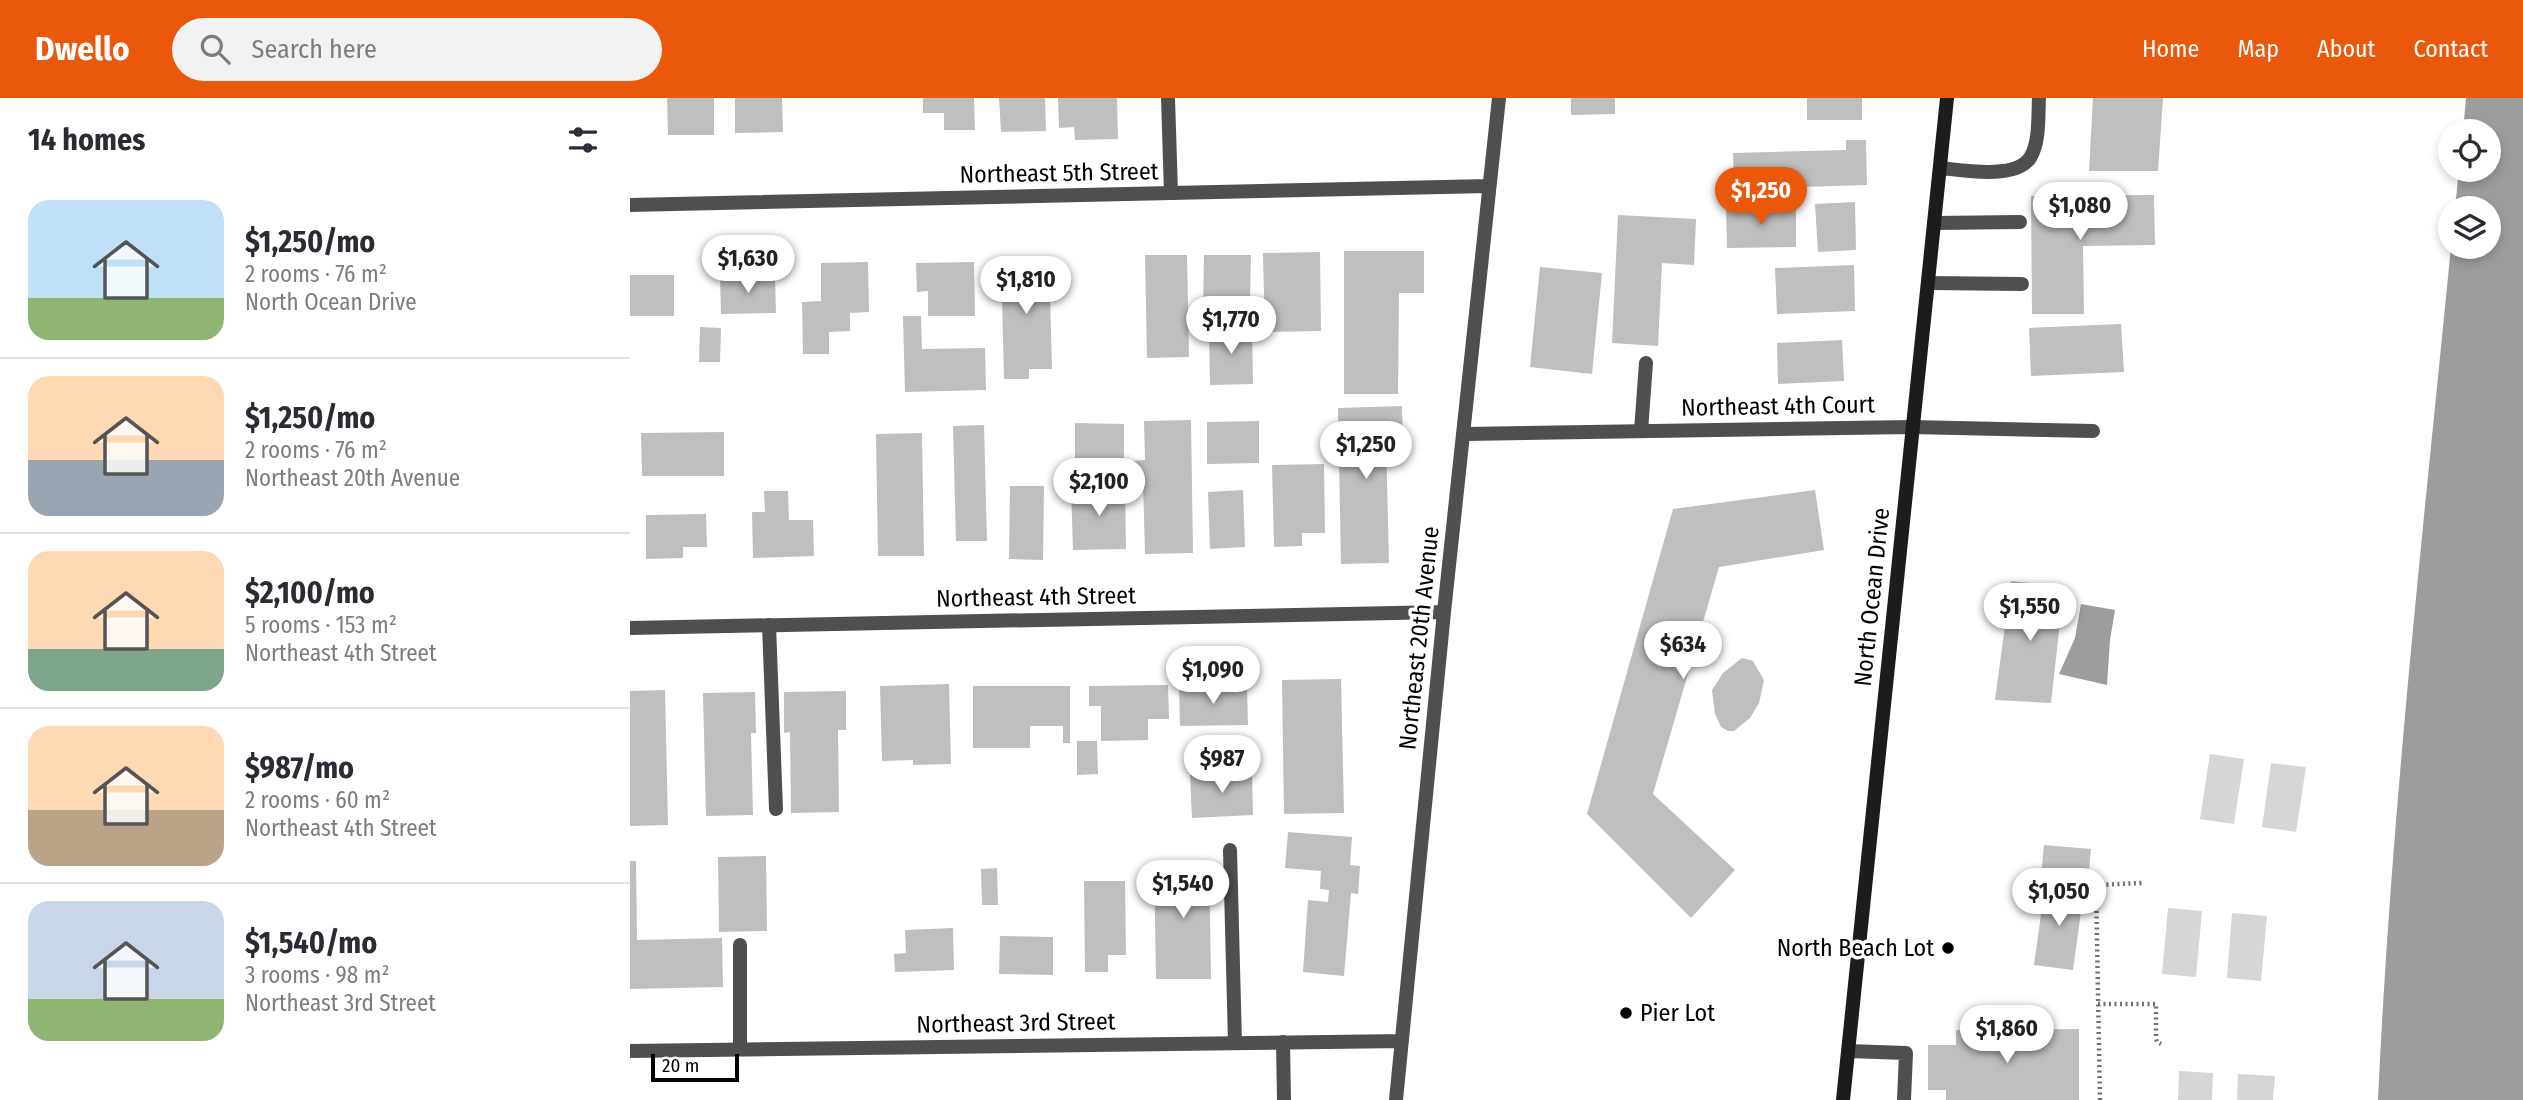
<!DOCTYPE html>
<meta charset="utf-8">
<style>
:root{--surface:#fff;--page:#f2f2f3;--text:#2b2b33;--muted:#7c7c81;--line:#e1e1e2;--accent:#ea580c}
body{margin:0;font-family:"Fira Sans Condensed",sans-serif;background:var(--page);color:var(--text);height:100vh;display:flex;flex-direction:column;font-size:26px;white-space:nowrap}
*{box-sizing:border-box;margin:0}
p{font-size:23px;color:var(--muted)}
.icon{flex:none;width:38px;height:38px;fill:none;stroke:currentColor;stroke-width:2;stroke-linecap:round;stroke-linejoin:round}
.map{position:relative;flex:1;overflow:hidden}
.panel{display:flex;flex-direction:column;background:var(--surface);width:630px}
.panel>*{flex:none}
.tools{position:absolute;left:1808px;top:21px;display:grid;gap:14px}
.tools a{display:grid;place-items:center;width:63px;height:63px;border-radius:50%;background:var(--surface);box-shadow:0 4px 10px #0003;font-size:35px}
.scale{position:absolute;left:21px;bottom:18px;width:88px;box-sizing:border-box;padding-left:7px;border:4px solid #000;border-top:0;font-size:19px;line-height:24px;white-space:nowrap;color:#000;-webkit-text-stroke:5px #fff;paint-order:stroke}
.price{position:absolute;translate:-50% -60px;padding:0 16px;border-radius:24px;background:#fff;color:#222;font-size:23px;line-height:46px;filter:drop-shadow(0 2px 4px #0008)}
.price::after{content:'';position:absolute;left:50%;top:42px;width:21px;height:16px;margin-left:-10px;background:inherit;clip-path:polygon(0 0,100% 0,50% 100%)}
.price.current{background:var(--accent);color:#fff}
ul{padding:0;list-style:none}
li{display:flex;align-items:center;gap:21px;height:175px;padding:0 28px}
li+li{border-top:2px solid var(--line)}
li span{display:grid;place-items:center;flex:none;width:196px;height:140px;border-radius:21px;color:#555}
li>.icon{margin-inline-start:auto}
span .icon{width:84px;height:84px;fill:#fffc;stroke-width:1}
li b{font-size:30px}
h2{display:flex;justify-content:space-between;align-items:center;height:84px;padding:0 28px;font-size:30px}
header{display:flex;align-items:center;gap:42px;box-sizing:border-box;height:98px;padding:0 35px;background:var(--accent);color:#fff}
header strong{font-size:33px}
nav{display:flex;gap:38px;margin-inline-start:auto;font-size:24px}
.search{width:490px;height:63px;background:var(--page);display:flex;align-items:center;gap:18px;box-sizing:border-box;padding:0 24px;border-radius:38px;color:var(--muted);font-size:26px}
main{display:flex;flex:1;min-height:0}
.map>svg:first-child{display:block}
</style>
<header>
<strong>Dwello</strong>
<div class="search"><svg class="icon" aria-label="search" viewBox="0 0 24 24"><circle cx="10" cy="10" r="6"/><path d="M15 15l6 6"/></svg>Search here</div>
<nav><a>Home</a><a>Map</a><a>About</a><a>Contact</a></nav>
</header>
<main>
<section class="panel">
<h2>14 homes<svg class="icon" aria-label="filters" viewBox="0 0 24 24"><path d="M4 7h16M4 17h16"/><circle cx="9" cy="7" r="2"/><circle cx="15" cy="17" r="2"/></svg></h2>
<ul>
<li><span style="background:linear-gradient(#bfe0f5 70%,#8fb573 0)"><svg class="icon" aria-label="home" viewBox="0 0 24 24"><path d="M3 11l9-7 9 7M6 9v11h12V9"/></svg></span><div><b>$1,250/mo</b><p>2 rooms · 76 m²</p><p>North Ocean Drive</p></div></li>
<li><span style="background:linear-gradient(#ffd9b3 60%,#9aa5b1 0)"><svg class="icon" aria-label="home" viewBox="0 0 24 24"><path d="M3 11l9-7 9 7M6 9v11h12V9"/></svg></span><div><b>$1,250/mo</b><p>2 rooms · 76 m²</p><p>Northeast 20th Avenue</p></div></li>
<li><span style="background:linear-gradient(#ffd9b3 70%,#7fa58c 0)"><svg class="icon" aria-label="home" viewBox="0 0 24 24"><path d="M3 11l9-7 9 7M6 9v11h12V9"/></svg></span><div><b>$2,100/mo</b><p>5 rooms · 153 m²</p><p>Northeast 4th Street</p></div></li>
<li><span style="background:linear-gradient(#ffd9b3 60%,#b9a48a 0)"><svg class="icon" aria-label="home" viewBox="0 0 24 24"><path d="M3 11l9-7 9 7M6 9v11h12V9"/></svg></span><div><b>$987/mo</b><p>2 rooms · 60 m²</p><p>Northeast 4th Street</p></div></li>
<li><span style="background:linear-gradient(#c9d6e8 70%,#8fb573 0)"><svg class="icon" aria-label="home" viewBox="0 0 24 24"><path d="M3 11l9-7 9 7M6 9v11h12V9"/></svg></span><div><b>$1,540/mo</b><p>3 rooms · 98 m²</p><p>Northeast 3rd Street</p></div></li>
</ul>
</section>
<div class="map">
<svg width="1893" height="1002" viewBox="0 0 1893 1002">
<rect width="100%" height="100%" fill="#fff"/>
<path fill="#d6d6d6" d="M1580 656 1614 661 1604 726 1570 721Z
M1641 665 1676 669 1666 734 1632 729Z
M1538 810 1572 813 1566 879 1532 876Z
M1602 815 1637 818 1631 883 1597 880Z
M1549 973 1583 975 1582 1002H1548Z
M1608 976 1645 978 1643 1002H1607Z"/>
<path fill="#9d9d9d" d="M1836 0H1893V1002H1748C1761 717 1793 433 1821 149H1858V110H1825L1829 72H1858V33H1833Z
M1451 506 1485 512 1480 542 1477 587 1429 576 1445 540Z"/>
<path fill="#bfbfbf" d="M37 0H84V37H38Z
M105 0H152L153 34 105 35Z
M293 0H344L345 32H314V15H293Z
M369 0H415L416 33 371 34Z
M428 0H487L488 41 445 42 444 29 429 30Z
M941 0H985V16L941 17Z
M1177 0H1232V22H1177Z
M1463 0H1533L1528 73H1459Z
M1216 42H1236L1237 87 1104 91 1103 55 1216 52Z
M1524 97 1525 147 1453 148 1454 216H1402L1401 98Z
M1225 104 1226 152 1188 154 1185 106Z
M1166 109V149L1097 150 1096 110Z
M988 117 1066 121 1064 167 1032 165 1028 248 982 245Z
M714 153H794V195H769L768 296H714Z
M690 154 691 233 635 234 633 155Z
M515 157H557L559 259 517 260Z
M574 157H621L620 203 595 202V216H573Z
M419 159 422 271H399V281H374L371 160Z
M238 164 239 214 220 215V233L199 234V256H173L172 204 191 203V165Z
M344 164 345 218H298V193L287 194 286 165Z
M1224 167 1225 213 1147 216 1145 170Z
M910 169 972 175 962 276 900 269Z
M0 177H44V218H0Z
M145 178 146 215 91 216 90 179Z
M273 218H291L292 251 355 250 356 292 275 294Z
M1491 226 1494 274 1401 278 1399 230Z
M70 229 91 230 90 264H69Z
M622 230 623 286 580 287 579 231Z
M1212 242 1214 283 1148 286 1147 245Z
M772 308 773 342H756L759 465 711 466 708 310Z
M561 322 563 455 515 456 513 383H501L500 363 515 362 514 323Z
M629 323V365L577 366V324Z
M445 325 494 326V364H445Z
M354 327 357 443H326L323 328Z
M94 334V378H12L11 335Z
M292 335 294 458H248L246 336Z
M694 366 695 435H672V448L644 449 642 367Z
M380 388H414L413 462 379 461Z
M495 388 496 451 443 452 441 389Z
M613 392 615 449 580 451 578 394Z
M1185 392 1194 452 1089 469 1023 696 1105 772 1061 820 957 716 1043 411Z
M134 393H158L159 422H183L184 458 123 460 122 414H135Z
M76 416 77 449H53V460L16 461V417Z
M1381 483 1434 488 1421 605 1365 602Z
M1112 560 1123 563 1134 582 1129 605 1120 620 1104 633H1098L1091 629 1085 616 1082 592 1093 575Z
M711 581 714 715 654 716 652 582Z
M319 586 321 666 283 667V662L252 663 250 588Z
M538 587 539 621H518V642L471 643V608H459V588Z
M343 588H440V645H433V628H400V650H343Z
M549 588H617L618 627 550 628Z
M35 592 38 727 0 728V593Z
M216 593V632H208L209 714 161 715 160 634 154 635V594Z
M125 594 126 635H121L123 717 76 718 73 595Z
M447 643H467L468 676 447 677Z
M622 674 623 717 562 720 560 677Z
M658 734 722 739 720 767 730 768 728 796 721 795 714 878 673 874 678 802 698 804 699 792 690 791 691 773 655 770Z
M1414 747 1461 751 1458 784 1411 779Z
M136 758 137 833 89 834 88 759Z
M579 762 581 881H526L524 763Z
M0 763H6L7 842 92 840 93 889 0 891Z
M367 770 368 807H352L351 771Z
M454 783H495L496 857H478V874H455Z
M1415 788 1454 792 1443 872 1404 867Z
M323 830 324 872 265 874 264 856 276 855 275 832Z
M370 838 423 839V877L369 876Z
M1449 931V1002H1316V992H1298V947H1326V932Z"/>
<g fill="none" stroke-linecap="round" stroke-linejoin="round">
<path stroke="#717171" stroke-width="4.5" stroke-dasharray="2 3.5" stroke-linecap="butt" d="M1468 906H1526V940L1527 944 1531 946
M1470 1002 1466 787 1512 785"/>
<path stroke="#4f4f4f" stroke-width="14" d="M538 0 541 95
M1310 70C1332 72 1385 82 1400 60 1410 44 1408 18 1409 0
M1304 125 1390 124
M1298 185 1392 186
M1011 333 1016 265
M139 527 146 711
M600 752 605 945
M110 847V951
M653 944 654 1002
M1218 953 1276 955 1274 1002"/>
<path stroke="#4f4f4f" stroke-width="14" d="M0 107 859 88
M835 336 1282 329 1463 333
M0 530 814 514
M0 953 772 943
M766 1002 814 514 869 0"/>
<path stroke="#1c1c1c" stroke-width="14" d="M1213 1002 1317 0"/>
</g>
<g fill="#000" stroke="#fff" stroke-width="2.5">
<circle cx="1318" cy="850" r="7"/>
<circle cx="996" cy="915" r="7"/>
</g>
<g text-anchor="middle" dominant-baseline="central" stroke-width="7" stroke-linejoin="round" paint-order="stroke">
<g font-size="24" fill="#000" stroke="#fff">
<text transform="translate(429 75) rotate(-1)">Northeast 5th Street</text>
<text transform="translate(1148 308) rotate(-1)">Northeast 4th Court</text>
<text transform="translate(406 499) rotate(-1)">Northeast 4th Street</text>
<text transform="translate(1242 499) rotate(-84)">North Ocean Drive</text>
<text transform="translate(789 540) rotate(-84)">Northeast 20th Avenue</text>
<text transform="translate(386 925) rotate(-1)">Northeast 3rd Street</text>
</g>
<g font-size="24" fill="#000" stroke="#fff" text-anchor="end">
<text x="1304" y="850">North Beach Lot</text>
<text x="1010" y="915" text-anchor="start">Pier Lot</text>
</g>
</g>
</svg>
<div class="tools">
<a><svg class="icon" aria-label="locate" viewBox="0 0 24 24"><circle cx="12" cy="12" r="6"/><path d="M12 2v4M12 18v4M2 12h4M18 12h4"/></svg></a>
<a><svg class="icon" aria-label="layers" viewBox="0 0 24 24"><path d="M12 4l9 5-9 5-9-5zM3 14l9 5 9-5"/></svg></a>
</div>
<div class="scale">20 m</div>
<b class="price current" style="left:1131px;top:129px">$1,250</b>
<b class="price" style="left:1450px;top:144px">$1,080</b>
<b class="price" style="left:118px;top:197px">$1,630</b>
<b class="price" style="left:396px;top:218px">$1,810</b>
<b class="price" style="left:601px;top:258px">$1,770</b>
<b class="price" style="left:736px;top:383px">$1,250</b>
<b class="price" style="left:469px;top:420px">$2,100</b>
<b class="price" style="left:1400px;top:545px">$1,550</b>
<b class="price" style="left:1053px;top:583px">$634</b>
<b class="price" style="left:583px;top:608px">$1,090</b>
<b class="price" style="left:592px;top:697px">$987</b>
<b class="price" style="left:553px;top:822px">$1,540</b>
<b class="price" style="left:1429px;top:830px">$1,050</b>
<b class="price" style="left:1377px;top:967px">$1,860</b>
</div>
</main>
